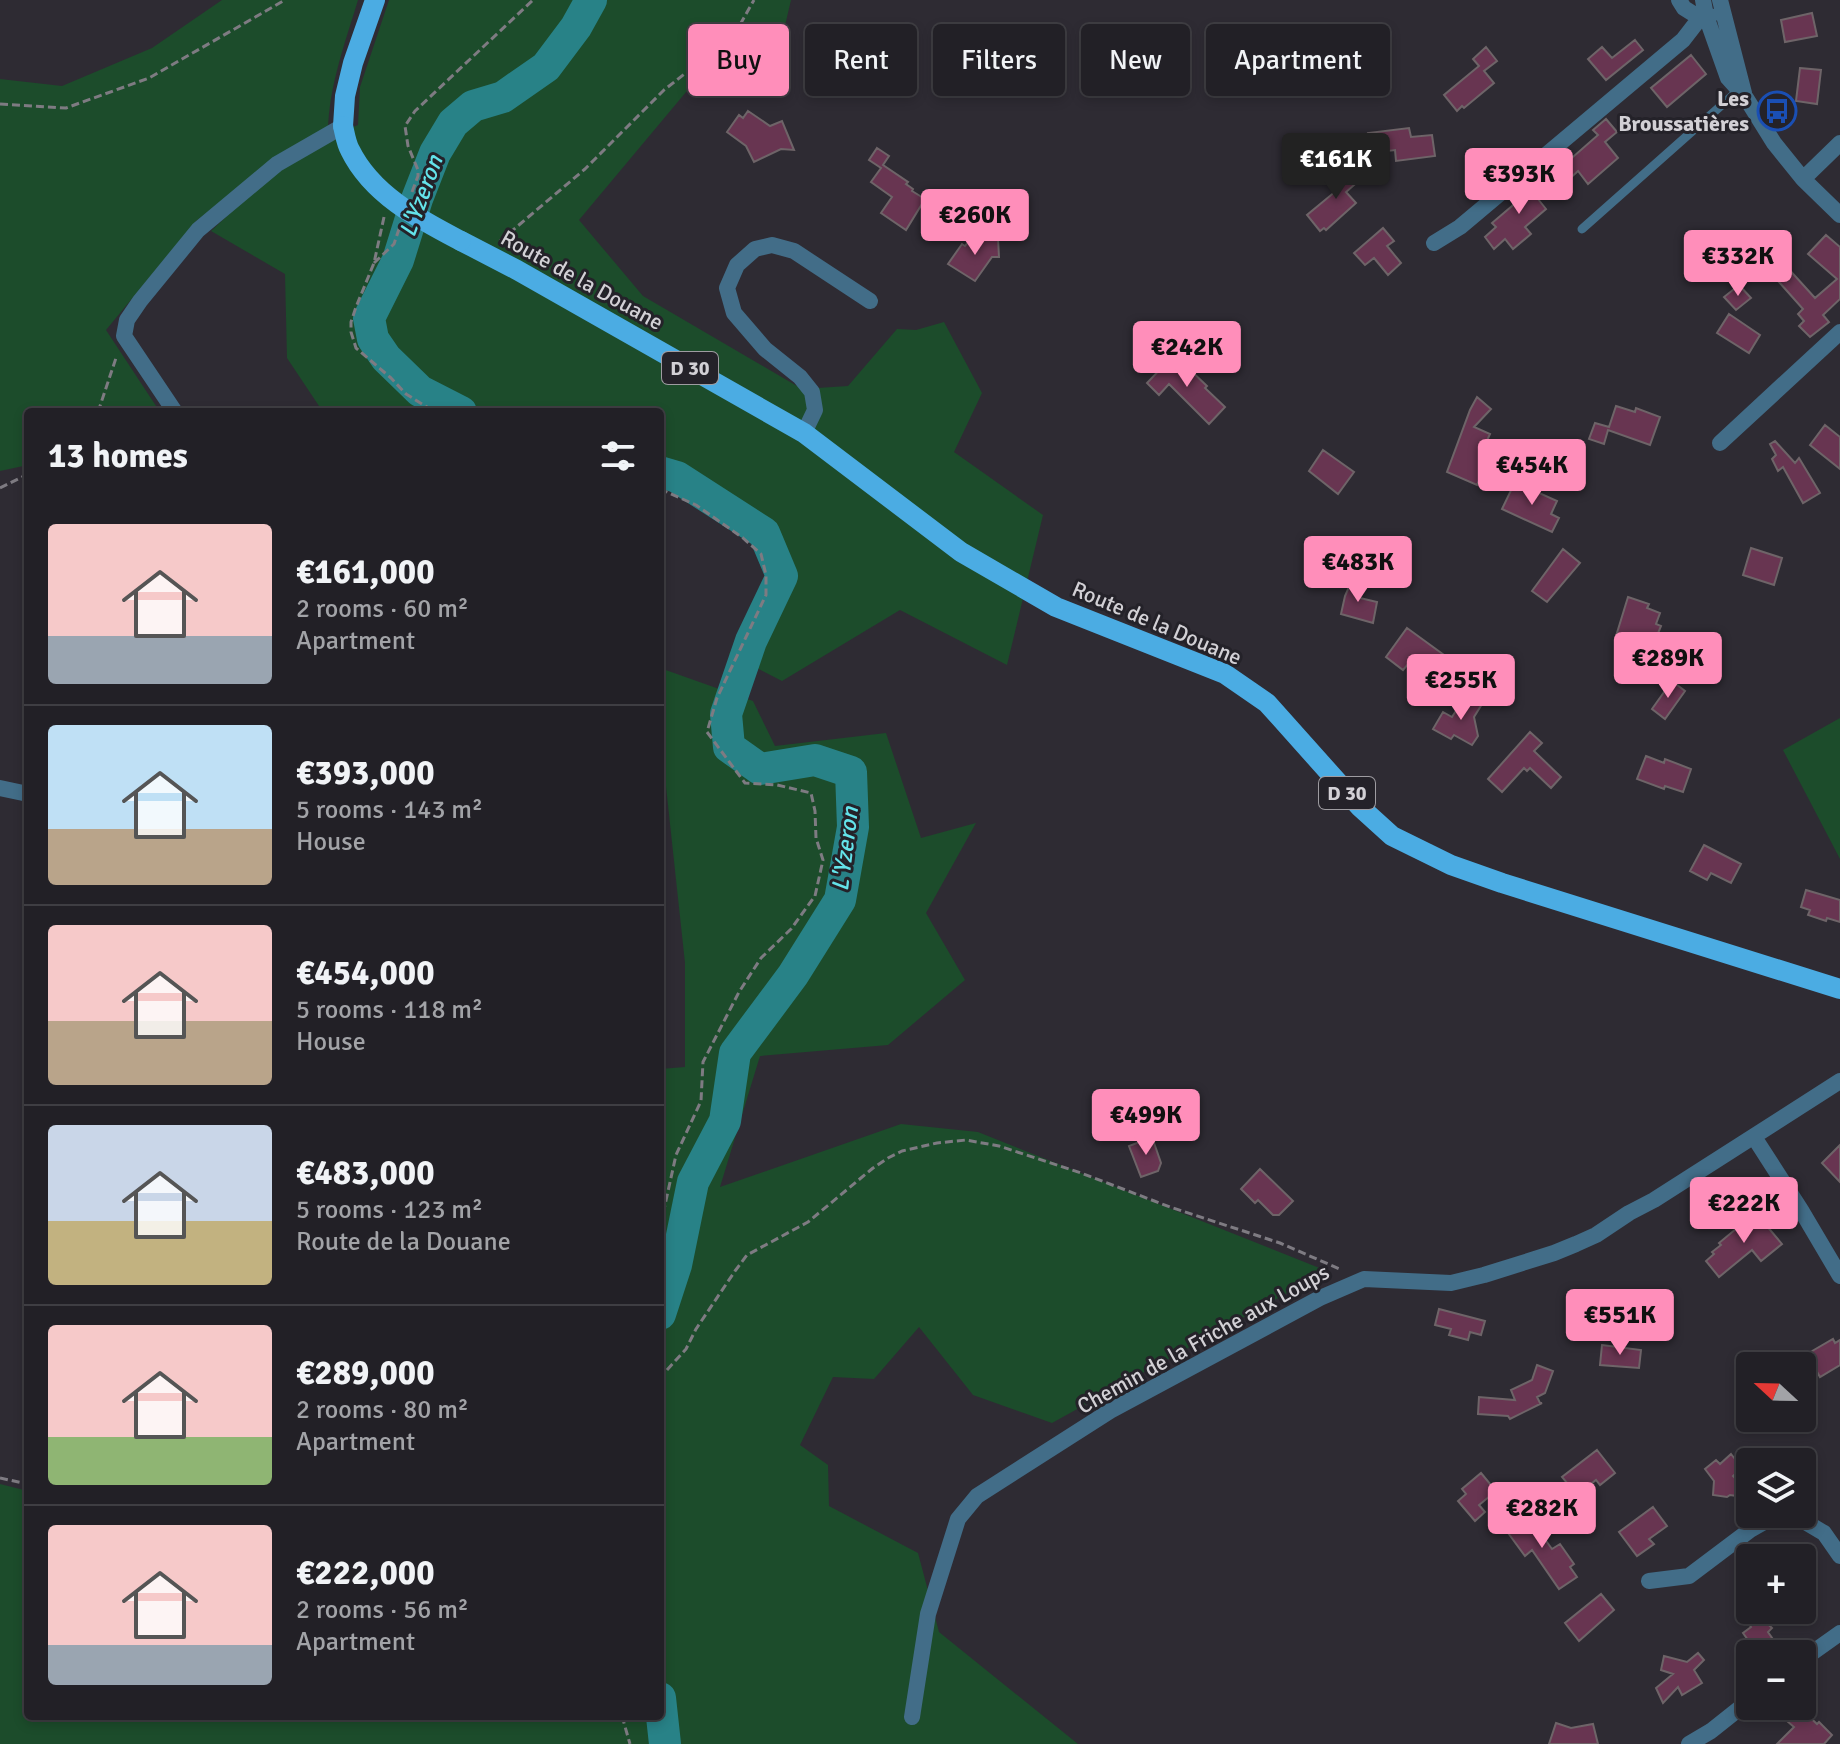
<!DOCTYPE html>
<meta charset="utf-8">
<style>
:root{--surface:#222026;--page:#2a282e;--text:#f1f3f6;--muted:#a2a3a7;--line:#3f3e43;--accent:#ff8eba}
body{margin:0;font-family:Signika,sans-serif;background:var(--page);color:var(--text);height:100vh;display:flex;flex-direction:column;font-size:30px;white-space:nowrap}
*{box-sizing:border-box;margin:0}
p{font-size:26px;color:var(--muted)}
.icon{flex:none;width:44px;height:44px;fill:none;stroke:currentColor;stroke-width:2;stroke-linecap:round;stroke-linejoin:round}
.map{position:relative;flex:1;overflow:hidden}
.drawer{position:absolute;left:24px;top:408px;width:640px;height:1312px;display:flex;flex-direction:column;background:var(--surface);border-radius:8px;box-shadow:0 4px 12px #0003,0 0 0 2px var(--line)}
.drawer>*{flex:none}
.guide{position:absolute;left:688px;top:24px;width:760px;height:72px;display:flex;gap:16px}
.needle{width:52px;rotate:292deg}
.controls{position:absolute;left:1736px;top:1352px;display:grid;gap:16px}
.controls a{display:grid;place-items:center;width:80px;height:80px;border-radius:8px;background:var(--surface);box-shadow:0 4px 12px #0003,0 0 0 2px var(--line);font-size:40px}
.price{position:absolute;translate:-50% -68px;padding:0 18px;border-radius:8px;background:var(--accent);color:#111;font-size:26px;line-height:52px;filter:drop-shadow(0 2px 4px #0008)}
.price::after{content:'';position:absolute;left:50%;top:48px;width:24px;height:18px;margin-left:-12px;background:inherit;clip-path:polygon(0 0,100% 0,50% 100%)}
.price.on{background:#222;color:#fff}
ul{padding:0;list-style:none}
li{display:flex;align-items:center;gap:24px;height:200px;padding:0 24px}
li+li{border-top:2px solid var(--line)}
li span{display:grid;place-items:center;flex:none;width:224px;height:160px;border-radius:8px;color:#555}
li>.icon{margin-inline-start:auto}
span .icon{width:96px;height:96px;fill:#fffc;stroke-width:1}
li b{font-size:34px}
h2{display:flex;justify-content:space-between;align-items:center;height:96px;padding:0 24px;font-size:34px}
.tag{padding:0 28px;border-radius:8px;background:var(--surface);box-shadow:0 4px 12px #0003,0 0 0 2px var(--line);font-size:28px;line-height:72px}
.tag.on{background:var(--accent);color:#111}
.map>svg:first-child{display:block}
</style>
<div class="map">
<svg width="1840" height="1744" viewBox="0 0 1840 1744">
<rect width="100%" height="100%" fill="#2e2b33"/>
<path fill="#1c4c2b" d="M222 0H358C345 43 329 86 328 131L274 161 196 221 106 330 160 412H28V465L0 471V79L62 86 152 48Z
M389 0H791L773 77 717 55 579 220 643 296 802 389 848 386 897 329 916 330 944 322 982 393 954 452 1043 515 1007 665 900 610 782 681 729 654 773 576 759 540 677 488 660 482V412H323L287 358 285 274 211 231 279 167 330 136 358 125 360 87Z
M660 668 753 701 775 746 886 733 921 838 976 823 926 913 965 980 888 1045 760 1056 720 1187 901 1124 978 1132 1327 1271 1052 1423 973 1395 919 1327 874 1379 833 1377 800 1445 828 1465 829 1506 918 1553 939 1632 1078 1744H0V1484L28 1491V1716H660V1069L685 1067V963L660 731Z
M1840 718V859L1783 750Z"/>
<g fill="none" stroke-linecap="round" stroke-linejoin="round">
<path stroke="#288287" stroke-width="32" d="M461 412 420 391 386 358 373 339 369 318 398 260 417 199 435 153 453 123 473 106 503 97 546 67 576 27 591 0
M660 472 677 477 764 533 782 576 751 641 726 714 729 747 760 769 815 760 851 772 853 827 840 900 793 975 735 1053 725 1121 693 1182 676 1265 660 1314
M660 1698 665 1744"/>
</g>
<path fill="#683551" stroke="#6e6468" stroke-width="2" d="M1812 13 1817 36 1785 42 1781 20Z
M1635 40 1643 50 1606 80 1588 59 1602 47 1612 58Z
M1486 47 1497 61 1484 71 1494 83 1464 108 1462 106 1457 111 1444 95 1479 66 1473 59Z
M1691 55 1706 74 1667 107 1651 88Z
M1800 68 1821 70 1817 104 1796 101Z
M748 111 770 126 782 121 794 150 781 149 754 162 746 146 727 132 739 115 743 118Z
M1606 119 1617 132 1605 142 1618 158 1588 184 1578 171 1567 181 1558 170 1598 135 1593 130Z
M1409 128 1411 137 1432 135 1435 156 1396 161 1395 150 1371 153 1368 133Z
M877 148 889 156 883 165 908 182 906 184 913 189 912 191 925 199 906 230 881 213 892 197 871 182 881 168 869 160Z
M1349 166 1361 179 1346 192 1356 203 1326 230 1324 228 1320 231 1307 215 1336 191 1329 183Z
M1543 172 1550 181 1534 194 1546 209 1525 227 1531 234 1513 249 1505 239 1494 249 1485 237 1496 227 1492 223 1519 200 1515 195Z
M1383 228 1394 241 1387 246 1401 263 1388 275 1374 258 1365 265 1354 253Z
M1826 235 1840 247V299L1823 315 1829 322 1810 337 1799 326 1804 321 1798 314 1803 309 1763 264 1773 255 1784 268 1786 266 1815 298 1837 279 1808 254Z
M998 238 999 257H992L975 281 948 264 962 244 965 246 970 240Z
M1739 285 1751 298 1736 310 1724 297Z
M1729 314 1760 335 1749 353 1717 333Z
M1167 362 1186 366 1207 386 1205 388 1225 407 1209 424 1169 384 1159 395 1147 383Z
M1477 397 1491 409 1474 427 1490 434 1480 456 1489 460 1477 485 1447 472 1470 410Z
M1616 406 1635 412 1636 408 1660 417 1650 445 1608 430 1604 444 1589 439 1595 423 1609 427Z
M1825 425 1840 437V469L1810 445Z
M1775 441 1795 463 1799 458 1820 493 1803 503 1783 467 1778 471 1772 459 1776 455 1770 444Z
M1323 450 1354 472 1338 494 1309 471Z
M1515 482 1557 501 1551 514 1559 518 1552 532 1502 509Z
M1751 548 1782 558 1774 585 1743 575Z
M1563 549 1580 563 1547 602 1532 591Z
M1352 580 1364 583 1360 598 1377 602 1373 623 1341 614 1345 596Z
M1628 597 1649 604 1647 608 1660 613 1656 624 1661 626 1652 648 1616 636Z
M1407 628 1444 655 1427 678 1408 664 1403 670 1386 657Z
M1672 681 1685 691 1665 719 1652 709Z
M1466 695 1482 704 1474 717 1478 736 1472 745 1454 735 1451 739 1433 729 1443 712 1452 717Z
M1530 732 1542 743 1534 751 1561 777 1551 788 1530 768 1527 771 1524 768 1502 792 1488 779Z
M1646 756 1664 763 1665 759 1691 769 1683 792 1665 786 1664 789 1637 779Z
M1704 845 1741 864 1731 883 1711 873 1707 880 1690 871Z
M1806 890 1840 900V922L1827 918 1826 921 1808 915 1810 910 1801 907Z
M1152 1137 1161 1163 1158 1171 1141 1177 1129 1146Z
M1840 1145V1182L1822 1163Z
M1260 1169 1293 1201 1279 1215H1273L1258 1200 1255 1203 1241 1189Z
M1754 1214 1764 1227 1766 1225 1782 1244 1761 1261 1752 1250 1719 1277 1706 1261 1714 1254 1712 1252 1721 1245 1719 1243Z
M1439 1309 1485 1321 1481 1335 1470 1332 1468 1340 1449 1335 1451 1329 1435 1325Z
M1833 1339 1835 1343 1840 1340V1365L1820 1377 1807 1354Z
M1602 1345 1641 1350 1639 1368 1600 1365Z
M1537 1365 1553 1371 1545 1393 1537 1397 1540 1403H1542L1510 1419 1508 1416 1478 1414 1479 1397 1515 1400 1511 1390 1532 1380Z
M1597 1450 1615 1473 1600 1485 1596 1480 1577 1495 1562 1477Z
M1731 1454 1742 1468 1733 1476 1739 1482 1737 1496 1730 1495 1727 1497 1713 1495 1714 1481 1705 1469 1716 1460 1720 1464Z
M1481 1473 1496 1491 1479 1505 1485 1512 1475 1521 1458 1501 1466 1494 1462 1489Z
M1653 1507 1667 1526 1649 1539 1654 1544 1637 1556 1619 1532Z
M1520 1514 1526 1523 1531 1520 1552 1549 1560 1544 1574 1564 1570 1567 1577 1577 1559 1589 1532 1550 1525 1556 1503 1526Z
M1601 1594 1614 1610 1579 1641 1565 1623Z
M1746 1610H1791L1770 1626 1772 1628 1768 1632 1777 1645 1764 1654H1758L1743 1633 1751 1627 1749 1624 1754 1621Z
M1698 1653 1704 1660 1694 1670 1702 1683 1682 1695 1678 1687 1663 1703 1656 1688 1673 1674 1661 1670 1664 1656 1687 1662Z
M1800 1708 1817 1724 1819 1722 1832 1735 1824 1744H1777L1794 1727 1787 1721Z
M1556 1723 1571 1728 1593 1724 1598 1744H1549Z"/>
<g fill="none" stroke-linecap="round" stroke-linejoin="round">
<path stroke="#7e7b82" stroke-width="3" stroke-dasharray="8 4" stroke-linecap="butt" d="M0 104 66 108 149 78 285 0
M412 192 418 176V170L408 146 405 126 415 111 533 0
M384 217 374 263 356 307 351 322V332L356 348 391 378 406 394 435 412
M500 241 585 169 664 90 710 54 737 30 754 0
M374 263 394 244 399 229
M98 412 117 355
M0 488 28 474
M660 489 696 505 743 538 761 554 766 575V595L717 698 707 732 745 783 777 785 811 793 815 811 816 838 823 860 815 896 791 929 761 958 739 992 703 1062 701 1101 676 1155 663 1214 660 1218
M667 1370 686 1349 696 1329 735 1271 747 1255 808 1222 873 1168 888 1158 902 1151 937 1143 966 1140 999 1146 1081 1173 1170 1207 1280 1243 1342 1270
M0 1478 28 1484
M622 1716 630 1744"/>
<path stroke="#426d88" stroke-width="9" d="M1582 229 1741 88"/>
<path stroke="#426d88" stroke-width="16" d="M1679 0 1684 8 1700 18 1710 16
M1703 0 1706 16 1728 78 1746 98 1774 143 1803 179 1840 215
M1720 0 1744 93
M1803 179 1840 143
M1434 243 1460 227 1683 40 1700 18
M175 412 124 336 127 320 140 301 198 230 277 164 343 126
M804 433 815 410 812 392 800 377 765 349 734 313 727 288 737 265 755 249 772 245 794 251 870 301
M1720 443 1840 332
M0 788 28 794
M1754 1137 1801 1210 1840 1276
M1649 1581 1689 1576 1750 1530 1773 1517 1802 1520 1824 1533 1840 1556
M1802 1660 1840 1633
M912 1717 928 1614 958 1519 977 1496 1110 1411 1320 1298 1364 1279 1451 1283 1484 1275 1554 1253 1576 1244 1596 1235 1629 1213 1654 1200 1840 1081
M1689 1744 1711 1731 1750 1700"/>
<path stroke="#4bace3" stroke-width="20" d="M343 126 345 96 353 63 375 0
M461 241 517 270 804 433 961 552 1056 607 1225 674 1267 703 1360 807 1392 836 1451 865 1502 883 1840 989"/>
<path stroke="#4bace3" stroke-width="20" d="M343 126C345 134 346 143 350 150 372 195 419 219 461 241"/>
</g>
<defs>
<symbol id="bus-ring" viewBox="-11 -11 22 22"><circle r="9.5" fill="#242229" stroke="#1a4fb4" stroke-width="1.5"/><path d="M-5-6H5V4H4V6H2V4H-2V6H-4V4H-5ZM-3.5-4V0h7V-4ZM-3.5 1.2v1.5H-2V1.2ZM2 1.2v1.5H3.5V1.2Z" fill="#1a4fb4"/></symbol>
</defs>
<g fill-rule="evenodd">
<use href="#bus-ring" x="1755" y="89" width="44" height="44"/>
</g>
<g text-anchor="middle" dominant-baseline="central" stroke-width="6" stroke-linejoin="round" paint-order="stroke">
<g fill="#242229" stroke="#9e9ca1" stroke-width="2">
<rect x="662" y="352" width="56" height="32" rx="6"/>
<rect x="1319" y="777" width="56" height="32" rx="6"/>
</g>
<g font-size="20" font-weight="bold" fill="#d2d0d5">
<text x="690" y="368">D 30</text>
<text x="1347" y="793">D 30</text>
</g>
<g font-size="22" font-weight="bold" fill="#d2d0d5" stroke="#242229" text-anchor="end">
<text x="1749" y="98">Les<tspan x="1749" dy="25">Broussatières</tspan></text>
</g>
<g font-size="22" fill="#d2d0d5" stroke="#242229">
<text transform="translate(582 280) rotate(29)">Route de la Douane</text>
<text transform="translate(1157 623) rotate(23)">Route de la Douane</text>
<text transform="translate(1203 1339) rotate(-29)">Chemin de la Friche aux Loups</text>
</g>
<g font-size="24" font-style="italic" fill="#64e3ea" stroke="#242229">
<text transform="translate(421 196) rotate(-70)">L'Yzeron</text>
<text transform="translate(845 849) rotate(-83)">L'Yzeron</text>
</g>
</g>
</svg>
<div class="controls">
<a><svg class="needle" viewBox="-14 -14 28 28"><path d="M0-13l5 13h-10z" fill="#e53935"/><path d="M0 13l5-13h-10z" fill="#a2a3a7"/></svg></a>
<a><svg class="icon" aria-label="layers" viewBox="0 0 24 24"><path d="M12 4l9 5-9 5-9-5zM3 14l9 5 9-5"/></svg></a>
<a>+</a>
<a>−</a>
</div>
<b class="price on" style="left:1336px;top:201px">€161K</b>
<b class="price" style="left:1519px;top:216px">€393K</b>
<b class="price" style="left:975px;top:257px">€260K</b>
<b class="price" style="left:1738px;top:298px">€332K</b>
<b class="price" style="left:1187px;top:389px">€242K</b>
<b class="price" style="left:1532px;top:507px">€454K</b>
<b class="price" style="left:1358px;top:604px">€483K</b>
<b class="price" style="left:1668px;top:700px">€289K</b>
<b class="price" style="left:1461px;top:722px">€255K</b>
<b class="price" style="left:1146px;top:1157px">€499K</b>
<b class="price" style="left:1744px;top:1245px">€222K</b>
<b class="price" style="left:1620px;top:1357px">€551K</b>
<b class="price" style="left:1542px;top:1550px">€282K</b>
<div class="guide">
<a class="tag on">Buy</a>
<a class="tag">Rent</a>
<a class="tag">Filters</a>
<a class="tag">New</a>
<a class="tag">Apartment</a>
</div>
<section class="drawer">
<h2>13 homes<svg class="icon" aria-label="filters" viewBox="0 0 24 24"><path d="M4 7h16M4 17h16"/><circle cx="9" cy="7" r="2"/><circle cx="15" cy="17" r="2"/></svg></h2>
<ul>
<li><span style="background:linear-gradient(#f6c9c9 70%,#9aa5b1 0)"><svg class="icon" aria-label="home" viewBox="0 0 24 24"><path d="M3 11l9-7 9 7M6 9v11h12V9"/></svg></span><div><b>€161,000</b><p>2 rooms · 60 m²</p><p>Apartment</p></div></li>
<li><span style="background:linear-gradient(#bfe0f5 65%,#b9a48a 0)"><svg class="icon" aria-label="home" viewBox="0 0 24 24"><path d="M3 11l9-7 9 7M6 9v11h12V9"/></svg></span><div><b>€393,000</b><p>5 rooms · 143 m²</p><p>House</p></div></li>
<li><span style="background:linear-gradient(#f6c9c9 60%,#b9a48a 0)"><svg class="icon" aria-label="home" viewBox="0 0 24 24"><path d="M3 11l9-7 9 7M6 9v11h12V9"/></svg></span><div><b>€454,000</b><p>5 rooms · 118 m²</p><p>House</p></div></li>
<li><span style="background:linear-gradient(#c9d6e8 60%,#c2b280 0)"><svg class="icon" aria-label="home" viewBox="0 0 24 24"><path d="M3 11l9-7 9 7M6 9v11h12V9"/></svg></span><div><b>€483,000</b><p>5 rooms · 123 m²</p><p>Route de la Douane</p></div></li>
<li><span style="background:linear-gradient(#f6c9c9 70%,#8fb573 0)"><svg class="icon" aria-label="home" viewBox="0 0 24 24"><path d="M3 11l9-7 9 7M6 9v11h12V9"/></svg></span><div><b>€289,000</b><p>2 rooms · 80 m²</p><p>Apartment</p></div></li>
<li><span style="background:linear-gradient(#f6c9c9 75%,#9aa5b1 0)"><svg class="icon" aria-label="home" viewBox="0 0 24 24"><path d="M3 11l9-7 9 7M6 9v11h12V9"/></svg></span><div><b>€222,000</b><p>2 rooms · 56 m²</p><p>Apartment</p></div></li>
</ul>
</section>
</div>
